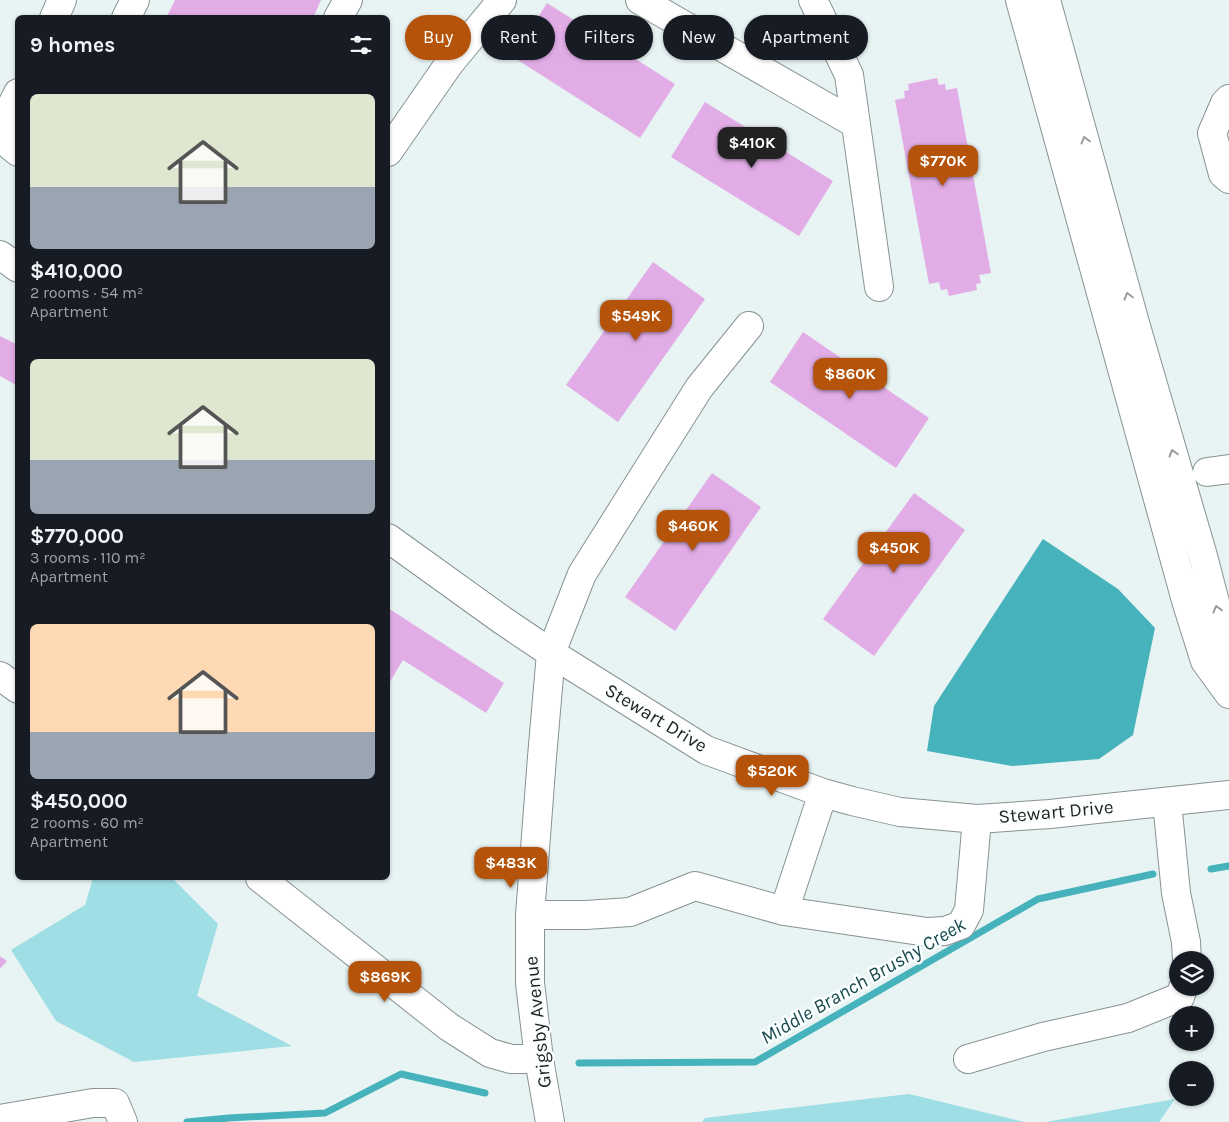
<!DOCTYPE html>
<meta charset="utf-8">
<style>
:root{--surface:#171b24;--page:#242831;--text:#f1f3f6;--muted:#9ea1a6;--accent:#b45309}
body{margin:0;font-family:Karla,sans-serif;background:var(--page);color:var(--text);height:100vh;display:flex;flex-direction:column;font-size:19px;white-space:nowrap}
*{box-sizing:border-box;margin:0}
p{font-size:16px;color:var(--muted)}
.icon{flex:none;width:28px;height:28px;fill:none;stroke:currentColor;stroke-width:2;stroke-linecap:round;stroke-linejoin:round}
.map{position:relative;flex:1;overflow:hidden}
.sheet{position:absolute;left:15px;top:15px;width:375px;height:865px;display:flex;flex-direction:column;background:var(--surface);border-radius:8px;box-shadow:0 1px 4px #0004}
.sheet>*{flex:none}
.top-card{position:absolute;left:405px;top:15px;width:475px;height:45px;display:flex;gap:10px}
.fabs{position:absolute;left:1169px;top:951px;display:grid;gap:10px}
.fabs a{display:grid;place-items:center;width:45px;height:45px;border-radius:50%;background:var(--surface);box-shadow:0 1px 4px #0004;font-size:25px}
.price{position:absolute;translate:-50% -42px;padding:0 11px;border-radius:10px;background:var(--accent);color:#fff;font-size:16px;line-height:32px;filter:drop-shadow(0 1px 2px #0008)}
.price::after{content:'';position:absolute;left:50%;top:30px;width:15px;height:11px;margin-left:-8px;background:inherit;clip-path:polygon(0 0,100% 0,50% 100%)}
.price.selected{background:#222;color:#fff}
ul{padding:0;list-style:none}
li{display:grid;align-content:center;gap:10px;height:265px;padding:0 15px}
li span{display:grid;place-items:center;height:155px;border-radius:8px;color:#555}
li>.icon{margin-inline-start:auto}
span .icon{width:90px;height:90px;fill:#fffc;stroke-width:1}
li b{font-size:21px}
h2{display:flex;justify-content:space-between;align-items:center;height:60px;padding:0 15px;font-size:21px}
.pill{padding:0 18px;border-radius:22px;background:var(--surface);box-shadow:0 1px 4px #0004;font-size:18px;line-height:45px}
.pill.selected{background:var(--accent);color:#fff}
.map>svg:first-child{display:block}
</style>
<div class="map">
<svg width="1229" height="1122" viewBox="0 0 1229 1122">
<rect width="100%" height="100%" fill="#e8f3f3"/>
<path fill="#9edee4" d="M93 878H172L218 924 197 996 292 1046 134 1062 56 1021 11 950 85 905Z
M909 1094 1024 1122H702L705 1118Z
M1175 1099 1159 1122H1046Z"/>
<path fill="#46b2bb" d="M1043 539 1118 589 1155 628 1133 735 1099 759 1012 766 927 751 934 706Z"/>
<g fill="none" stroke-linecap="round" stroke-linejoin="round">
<path stroke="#46b2bb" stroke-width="7" d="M1211 869 1229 866
M579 1063 755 1062 1038 899 1153 874
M187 1122 229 1118 325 1113 401 1074 485 1093"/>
</g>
<path fill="#e2ade6" d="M175 0H321L313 18H166Z
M547 3 675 84 640 138 513 57Z
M937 78 939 85 945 84 946 90 957 88 991 273 979 275 981 283 976 284 977 290 949 296 947 289 941 290 939 282 929 284 895 100 905 98 904 91 909 90 908 84Z
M705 102 833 181 799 236 671 157Z
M653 262 705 299 618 422 566 385Z
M803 332 929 418 896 468 770 382Z
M0 336 18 345V386L0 376Z
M712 473 761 507 675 631 625 597Z
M914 493 965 530 874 656 823 619Z
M388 608 504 683 486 713 403 660 388 685Z
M0 956 7 961 0 969Z"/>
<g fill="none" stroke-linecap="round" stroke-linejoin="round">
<defs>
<path id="minor" d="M640 0 856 124
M813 0 849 75 879 287
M1020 0 1187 604 1205 661 1229 694
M1046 0 1135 323 1203 556 1229 656
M126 18 135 0
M338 18 348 0
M1229 99 1225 103 1212 133 1223 174 1229 179
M0 137 18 152
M388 152 449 64 502 0
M0 255 18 268
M1207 472 1229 469
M388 538 502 620 551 653 706 750 823 793 852 801 900 812 977 819 1050 814 1229 795
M0 676 18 689
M1167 802 1176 893 1186 942 1187 960
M260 878 449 1027 490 1053 511 1059H539
M784 911 823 793
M530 915H586L630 912 695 886 784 911 927 932 945 931 961 925 969 910 977 819
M968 1059 1043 1037 1128 1018 1180 997 1183 988
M0 1119 93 1103H115L123 1122
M550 1122 539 1059 530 983V915L542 757 551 653 582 574 699 388 749 326"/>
<path id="major" d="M54 18 62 0
M0 129 18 93"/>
</defs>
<use href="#minor" stroke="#889293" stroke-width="30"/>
<use href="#major" stroke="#889293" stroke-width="30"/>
<use href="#minor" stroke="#fff" stroke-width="28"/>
<use href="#major" stroke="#fff" stroke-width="28"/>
</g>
<defs><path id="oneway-chevron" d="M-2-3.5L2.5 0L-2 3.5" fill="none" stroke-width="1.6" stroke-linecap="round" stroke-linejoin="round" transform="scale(1.25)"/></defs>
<g stroke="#9a9c9c">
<use href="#oneway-chevron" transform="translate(1085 140) rotate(-105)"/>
<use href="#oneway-chevron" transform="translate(1128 296) rotate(-105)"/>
<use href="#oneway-chevron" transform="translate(1173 453) rotate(-106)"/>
<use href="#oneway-chevron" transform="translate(1217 609) rotate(-105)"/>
</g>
<g text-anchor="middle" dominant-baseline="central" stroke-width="5" stroke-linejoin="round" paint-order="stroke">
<g font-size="19" fill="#1e2222" stroke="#fafeff">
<text transform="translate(656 718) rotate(31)">Stewart Drive</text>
<text transform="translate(1056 812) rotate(-5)">Stewart Drive</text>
<text transform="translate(538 1022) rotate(-96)">Grigsby Avenue</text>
</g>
<g font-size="20" font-style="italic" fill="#18484c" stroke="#fafeff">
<text transform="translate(863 981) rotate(-30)">Middle Branch Brushy Creek</text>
</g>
</g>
</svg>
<div class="fabs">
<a><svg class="icon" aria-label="layers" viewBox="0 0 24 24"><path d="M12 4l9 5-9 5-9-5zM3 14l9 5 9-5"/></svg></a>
<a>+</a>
<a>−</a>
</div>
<b class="price selected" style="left:752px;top:169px">$410K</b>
<b class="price" style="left:943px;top:187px">$770K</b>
<b class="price" style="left:636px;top:342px">$549K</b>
<b class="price" style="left:850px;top:400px">$860K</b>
<b class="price" style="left:693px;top:552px">$460K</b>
<b class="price" style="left:894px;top:574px">$450K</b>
<b class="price" style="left:772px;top:797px">$520K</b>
<b class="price" style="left:511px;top:889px">$483K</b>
<b class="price" style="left:385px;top:1003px">$869K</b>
<div class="top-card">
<a class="pill selected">Buy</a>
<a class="pill">Rent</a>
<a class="pill">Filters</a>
<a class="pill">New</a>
<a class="pill">Apartment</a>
</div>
<section class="sheet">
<h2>9 homes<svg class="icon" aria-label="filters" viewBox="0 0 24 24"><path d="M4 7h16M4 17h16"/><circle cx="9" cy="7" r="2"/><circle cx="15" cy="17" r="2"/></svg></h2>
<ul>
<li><span style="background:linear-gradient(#dfe7d0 60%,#9aa5b1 0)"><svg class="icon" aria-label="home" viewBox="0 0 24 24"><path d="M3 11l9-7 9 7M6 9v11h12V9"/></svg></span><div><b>$410,000</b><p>2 rooms · 54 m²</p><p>Apartment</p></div></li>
<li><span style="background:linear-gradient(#dfe7d0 65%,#9aa5b1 0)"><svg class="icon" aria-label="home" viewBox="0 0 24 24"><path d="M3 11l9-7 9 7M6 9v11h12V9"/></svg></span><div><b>$770,000</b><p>3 rooms · 110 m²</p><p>Apartment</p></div></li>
<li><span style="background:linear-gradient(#ffd9b3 70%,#9aa5b1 0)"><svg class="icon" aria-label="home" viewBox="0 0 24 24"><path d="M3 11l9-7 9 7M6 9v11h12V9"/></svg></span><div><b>$450,000</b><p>2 rooms · 60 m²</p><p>Apartment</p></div></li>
</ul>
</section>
</div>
